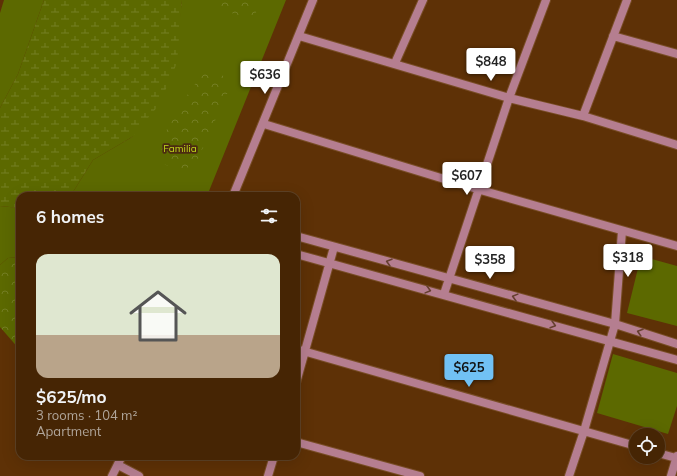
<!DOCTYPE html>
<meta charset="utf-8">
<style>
:root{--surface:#462504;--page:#503113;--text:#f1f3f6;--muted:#b0a59a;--line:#5e4226;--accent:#71c1f4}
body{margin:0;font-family:Mulish,sans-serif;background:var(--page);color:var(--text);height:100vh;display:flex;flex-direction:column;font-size:15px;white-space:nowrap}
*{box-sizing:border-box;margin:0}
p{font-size:13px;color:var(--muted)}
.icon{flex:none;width:22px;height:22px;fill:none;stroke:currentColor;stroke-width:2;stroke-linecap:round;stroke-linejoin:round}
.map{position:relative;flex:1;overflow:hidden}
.drawer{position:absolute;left:16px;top:192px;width:284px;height:268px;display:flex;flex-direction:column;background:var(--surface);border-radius:12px;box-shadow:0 4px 16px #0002,0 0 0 1px var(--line)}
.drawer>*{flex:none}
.buttons{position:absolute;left:629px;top:428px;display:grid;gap:8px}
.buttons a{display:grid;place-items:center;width:36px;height:36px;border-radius:50%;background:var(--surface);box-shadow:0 4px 16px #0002,0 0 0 1px var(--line);font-size:20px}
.price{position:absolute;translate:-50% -34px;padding:0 9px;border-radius:4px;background:#fff;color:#222;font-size:13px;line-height:26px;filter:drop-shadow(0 1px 2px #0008)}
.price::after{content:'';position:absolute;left:50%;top:24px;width:12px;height:9px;margin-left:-6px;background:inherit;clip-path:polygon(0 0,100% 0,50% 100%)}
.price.current{background:var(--accent);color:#111}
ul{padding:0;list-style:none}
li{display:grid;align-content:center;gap:8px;height:212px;padding:0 20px}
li+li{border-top:1px solid var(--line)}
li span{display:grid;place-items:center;height:124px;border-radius:12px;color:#555}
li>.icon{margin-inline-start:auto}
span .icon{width:72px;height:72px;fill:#fffc;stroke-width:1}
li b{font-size:17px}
h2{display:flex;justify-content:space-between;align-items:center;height:48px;padding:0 20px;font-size:17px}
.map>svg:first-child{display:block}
</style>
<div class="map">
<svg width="677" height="476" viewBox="0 0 677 476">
<defs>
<pattern id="wetland-marsh" width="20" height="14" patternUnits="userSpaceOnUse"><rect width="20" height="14" fill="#5c6900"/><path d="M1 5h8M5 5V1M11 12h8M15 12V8" fill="none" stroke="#747e24"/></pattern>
<pattern id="park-crowns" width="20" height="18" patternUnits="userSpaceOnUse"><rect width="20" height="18" fill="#5c6900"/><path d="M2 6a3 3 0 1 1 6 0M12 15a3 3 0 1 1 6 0" fill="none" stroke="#747e24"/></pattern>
</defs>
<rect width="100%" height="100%" fill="#5e3106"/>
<path fill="#5c6900" d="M4 0H44L18 74 0 108V13Z
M182 0H286L207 196H66L73 192 93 160 132 137 179 25Z
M0 206 20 208V257L8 258 0 265Z
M641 256 677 266V326L627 313Z
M613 354 677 373V406L668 434 597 413Z"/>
<path fill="url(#wetland-marsh)" d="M44 0H182L177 63 159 105 132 137 93 160 73 192 66 196H20V208L0 206V108L18 74Z"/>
<path fill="url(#park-crowns)" d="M212 0H261L253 20 210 6Z
M209 71C223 72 229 78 228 92L197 161C181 174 177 171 161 162L157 153 158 145C168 129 194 77 209 71Z
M20 257V350L0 327V265L8 258Z"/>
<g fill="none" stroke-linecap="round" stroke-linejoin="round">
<defs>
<path id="minor" d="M299 36 509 98 583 116 677 145
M613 36 677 54
M395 63 423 0
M583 116 627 0
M264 124 477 189 677 246
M296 236 615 324 677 344
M296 254 677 360
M444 294 509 98 546 0
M296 349 636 446
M296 383 334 247
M296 442 420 476
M658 453 676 458
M118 465 139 476
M268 476 274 456
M569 476 584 431 615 324 622 231
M671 476 677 456"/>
<path id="tertiary" d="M233 196 313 0
M112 476 122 456"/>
</defs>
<use href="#minor" stroke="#784d26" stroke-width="10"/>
<use href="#tertiary" stroke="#784d26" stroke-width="10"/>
<use href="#minor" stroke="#b57e90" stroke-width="8"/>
<use href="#tertiary" stroke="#b57e90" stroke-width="8"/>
</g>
<defs><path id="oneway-chevron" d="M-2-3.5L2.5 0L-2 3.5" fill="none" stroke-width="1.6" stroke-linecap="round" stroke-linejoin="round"/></defs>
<g stroke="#664030">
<use href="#oneway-chevron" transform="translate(389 262) rotate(-164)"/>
<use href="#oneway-chevron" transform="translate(428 290) rotate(15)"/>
<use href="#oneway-chevron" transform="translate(515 297) rotate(-165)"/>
<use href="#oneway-chevron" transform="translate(553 325) rotate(16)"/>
<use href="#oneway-chevron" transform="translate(640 332) rotate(-162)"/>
</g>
<g text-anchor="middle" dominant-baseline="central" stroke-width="3.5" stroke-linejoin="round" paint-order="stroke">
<g font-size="10" fill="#c1da1a" stroke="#4b2b10">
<text x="180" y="148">Familia</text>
</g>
</g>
</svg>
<div class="buttons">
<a><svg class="icon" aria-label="locate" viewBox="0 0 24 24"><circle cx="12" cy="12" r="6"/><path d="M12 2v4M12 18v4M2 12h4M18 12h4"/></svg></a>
</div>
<b class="price" style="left:491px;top:82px">$848</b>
<b class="price" style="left:265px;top:95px">$636</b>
<b class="price" style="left:467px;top:196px">$607</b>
<b class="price" style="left:628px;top:278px">$318</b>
<b class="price" style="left:490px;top:280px">$358</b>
<b class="price current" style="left:469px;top:388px">$625</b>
<section class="drawer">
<h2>6 homes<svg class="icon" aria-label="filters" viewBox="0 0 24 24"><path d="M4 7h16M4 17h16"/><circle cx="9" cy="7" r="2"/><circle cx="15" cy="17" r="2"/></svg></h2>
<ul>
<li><span style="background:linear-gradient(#dfe7d0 65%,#b9a48a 0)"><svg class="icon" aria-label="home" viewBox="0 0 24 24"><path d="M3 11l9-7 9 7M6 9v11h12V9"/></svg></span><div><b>$625/mo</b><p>3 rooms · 104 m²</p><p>Apartment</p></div></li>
</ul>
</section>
</div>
